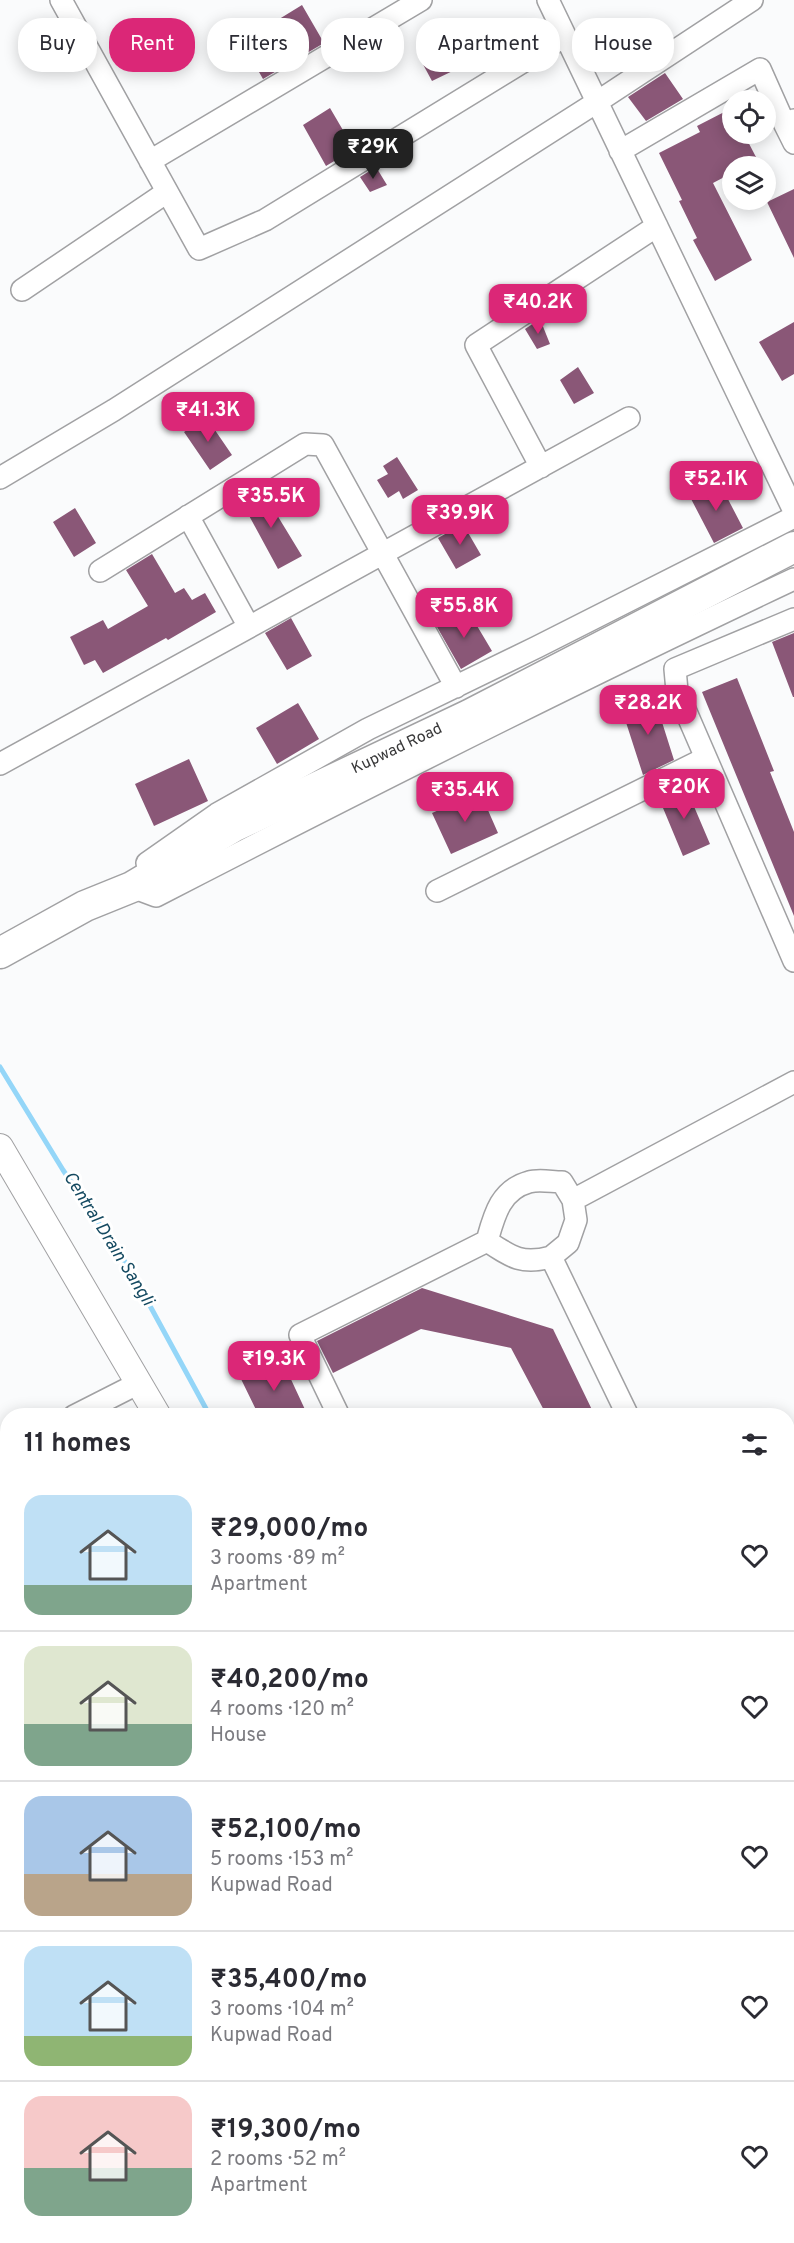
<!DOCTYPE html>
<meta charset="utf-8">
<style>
:root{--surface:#fff;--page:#f2f2f3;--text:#2b2b33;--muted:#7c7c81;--line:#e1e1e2;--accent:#db2777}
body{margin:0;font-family:Overpass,sans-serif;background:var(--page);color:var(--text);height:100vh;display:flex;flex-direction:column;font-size:22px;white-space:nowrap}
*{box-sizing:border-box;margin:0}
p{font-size:20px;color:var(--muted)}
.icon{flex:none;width:33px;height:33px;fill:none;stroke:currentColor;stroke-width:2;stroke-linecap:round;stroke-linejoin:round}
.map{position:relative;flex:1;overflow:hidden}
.sheet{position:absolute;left:0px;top:1408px;width:795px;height:836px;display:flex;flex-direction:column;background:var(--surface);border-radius:24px 24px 0 0;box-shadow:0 3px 15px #0003}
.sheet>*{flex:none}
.banner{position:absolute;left:18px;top:18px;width:759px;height:54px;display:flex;gap:12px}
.controls{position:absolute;left:722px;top:90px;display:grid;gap:12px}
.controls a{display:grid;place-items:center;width:54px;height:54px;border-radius:50%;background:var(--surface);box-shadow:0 3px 15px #0003;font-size:30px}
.price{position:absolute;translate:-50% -51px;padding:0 14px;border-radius:12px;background:var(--accent);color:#fff;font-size:20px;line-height:39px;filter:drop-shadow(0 2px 3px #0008)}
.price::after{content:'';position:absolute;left:50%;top:36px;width:18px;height:14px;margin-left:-9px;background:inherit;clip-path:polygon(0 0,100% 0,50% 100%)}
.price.on{background:#222;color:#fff}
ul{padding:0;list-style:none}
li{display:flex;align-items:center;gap:18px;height:150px;padding:0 24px}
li+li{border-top:2px solid var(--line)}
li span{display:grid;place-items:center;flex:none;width:168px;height:120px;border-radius:18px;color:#555}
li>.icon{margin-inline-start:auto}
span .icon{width:72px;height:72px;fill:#fffc;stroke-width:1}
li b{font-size:26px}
h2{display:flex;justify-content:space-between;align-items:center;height:72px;padding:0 24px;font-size:26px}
.tag{padding:0 21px;border-radius:24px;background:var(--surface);box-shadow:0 3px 15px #0003;font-size:21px;line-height:54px}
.tag.on{background:var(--accent);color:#fff}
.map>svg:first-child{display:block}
</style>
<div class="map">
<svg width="794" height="2243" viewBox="0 0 794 2243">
<rect width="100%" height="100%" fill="#fafbfc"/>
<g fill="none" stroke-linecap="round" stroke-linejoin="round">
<path stroke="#94d6f8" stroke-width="5" d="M0 1067 63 1170 131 1271 210 1416
M57 2236 59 2243"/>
</g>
<path fill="#8a5777" d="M302 5 324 43 263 79 242 42Z
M454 42 465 65 432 81 419 57 430 44Z
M665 73 683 99 646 121 628 97Z
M330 108 354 149 326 166 303 125Z
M732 108V134H744L757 159 744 166H732V173L713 183 752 260 715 281 693 240 697 238 679 201 682 200 659 153 700 132 697 126Z
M376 167 387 185 370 192 360 177Z
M794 189V258L767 202Z
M540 319 550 344 537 349 525 329Z
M794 322V374L782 381 759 342Z
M578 367 594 393 574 404 560 380Z
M206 417 232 455 210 470 184 432Z
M397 457 418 490 403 499 399 491 388 498 377 480 388 474 383 466Z
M718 480 743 528 714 543 689 495Z
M260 487 302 556 278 569 240 499Z
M75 508 96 543 74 557 53 522Z
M463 524 481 555 456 569 438 538Z
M152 554 175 593 184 588 192 600 205 593 216 612 168 640 166 638 103 673 95 660 84 665 70 637 103 620 108 629 148 606 126 570Z
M467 609 492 651 461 669 437 627Z
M291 618 312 656 287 670 265 633Z
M794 633V697H793L772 642Z
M737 678 774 771 770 772 794 832V916L702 692Z
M655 700 674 760 643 775 622 710Z
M298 703 319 739 277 764 256 728Z
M189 759 208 801 154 826 135 784Z
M684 783 710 844 683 856 658 796Z
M480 792 498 833 451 854 432 813Z
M422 1288 553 1329 595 1416H547L511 1348 421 1329 333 1373 317 1341Z
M282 1360 308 1416H259L241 1379Z"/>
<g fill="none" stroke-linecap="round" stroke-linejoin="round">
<defs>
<path id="minor" d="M61 0 199 249 265 220 565 36
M548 0 794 511
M785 125 794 143
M620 151 760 69 785 125 794 120
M150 161 421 0
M22 290 167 192
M541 467 476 345 657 226
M0 478 114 410 597 102 752 0
M188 516 249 627
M100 571 305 444 323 445 456 687
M794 619 675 669 677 691 794 961
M0 764 629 418
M147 863 217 814 368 729 537 647 794 517
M132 887 156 896C367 787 579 680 794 579
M437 891 706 758
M573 1200 794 1082
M487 1241C511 1257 522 1265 551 1257
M74 1416 139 1383
M339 1416 300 1335 487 1241C494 1216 500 1190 529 1182 539 1179 552 1182 562 1182L573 1200 576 1220 568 1243 551 1257 628 1416
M0 1453 8 1450
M0 1720 8 1734
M0 1855 8 1851
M0 1964 8 1961
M788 1971 794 1968
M788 2019 794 2032
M788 2206 794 2203
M525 2236 529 2243
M133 2243 144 2236
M416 2243 427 2236
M704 2243 719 2236"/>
<path id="tertiary" d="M0 1147 158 1416
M658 2236 662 2243"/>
<g id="secondary">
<path id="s1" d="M0 953 85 906 132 887 233 827 469 715 794 547"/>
<path d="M788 1716 794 1714"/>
<path d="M0 2085 8 2081"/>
</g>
</defs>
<use href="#minor" stroke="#a1a1a3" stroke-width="24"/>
<use href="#tertiary" stroke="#a1a1a3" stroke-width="28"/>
<use href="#secondary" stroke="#a1a1a3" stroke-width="33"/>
<use href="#minor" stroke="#fff" stroke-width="21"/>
<use href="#tertiary" stroke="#fff" stroke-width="26"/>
<use href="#secondary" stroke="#fff" stroke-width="30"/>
</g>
<g text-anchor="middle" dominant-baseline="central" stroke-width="6" stroke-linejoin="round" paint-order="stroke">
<g font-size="16" fill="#383839" stroke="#fff">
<text stroke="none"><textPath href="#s1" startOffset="447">Kupwad Road</textPath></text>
</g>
<g font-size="18" font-style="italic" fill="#154a61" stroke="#fff">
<text transform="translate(108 1239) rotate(58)">Central Drain Sangli</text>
</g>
</g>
</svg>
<div class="controls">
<a><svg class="icon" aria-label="locate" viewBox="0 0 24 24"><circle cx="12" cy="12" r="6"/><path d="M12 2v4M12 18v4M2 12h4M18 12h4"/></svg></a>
<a><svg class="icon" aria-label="layers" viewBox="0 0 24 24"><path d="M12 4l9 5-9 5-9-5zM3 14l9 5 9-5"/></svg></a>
</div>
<b class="price on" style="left:373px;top:180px">₹29K</b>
<b class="price" style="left:538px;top:335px">₹40.2K</b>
<b class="price" style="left:208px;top:443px">₹41.3K</b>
<b class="price" style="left:716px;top:512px">₹52.1K</b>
<b class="price" style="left:271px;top:529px">₹35.5K</b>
<b class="price" style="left:460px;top:546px">₹39.9K</b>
<b class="price" style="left:464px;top:639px">₹55.8K</b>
<b class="price" style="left:648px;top:736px">₹28.2K</b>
<b class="price" style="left:684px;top:820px">₹20K</b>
<b class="price" style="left:465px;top:823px">₹35.4K</b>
<b class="price" style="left:274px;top:1392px">₹19.3K</b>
<div class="banner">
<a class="tag">Buy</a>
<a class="tag on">Rent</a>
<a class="tag">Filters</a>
<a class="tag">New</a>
<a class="tag">Apartment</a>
<a class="tag">House</a>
</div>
<section class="sheet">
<h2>11 homes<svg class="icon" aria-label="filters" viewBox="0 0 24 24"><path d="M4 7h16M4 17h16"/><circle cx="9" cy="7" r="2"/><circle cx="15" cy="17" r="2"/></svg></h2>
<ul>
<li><span style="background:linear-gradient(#bfe0f5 75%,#7fa58c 0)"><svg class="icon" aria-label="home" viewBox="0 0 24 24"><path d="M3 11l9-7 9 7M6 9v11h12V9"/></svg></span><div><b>₹29,000/mo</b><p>3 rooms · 89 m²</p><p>Apartment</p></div><svg class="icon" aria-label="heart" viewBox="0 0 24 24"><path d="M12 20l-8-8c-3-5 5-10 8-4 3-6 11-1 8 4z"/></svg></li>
<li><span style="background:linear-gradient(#dfe7d0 65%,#7fa58c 0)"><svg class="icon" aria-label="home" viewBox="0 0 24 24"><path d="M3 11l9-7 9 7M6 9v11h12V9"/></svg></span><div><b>₹40,200/mo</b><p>4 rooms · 120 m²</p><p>House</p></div><svg class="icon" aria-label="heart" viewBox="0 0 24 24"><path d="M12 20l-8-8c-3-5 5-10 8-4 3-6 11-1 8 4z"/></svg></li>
<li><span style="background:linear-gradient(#a9c7e8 65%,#b9a48a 0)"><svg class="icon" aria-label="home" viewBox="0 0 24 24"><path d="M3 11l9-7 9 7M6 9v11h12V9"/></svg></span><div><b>₹52,100/mo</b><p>5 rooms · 153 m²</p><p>Kupwad Road</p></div><svg class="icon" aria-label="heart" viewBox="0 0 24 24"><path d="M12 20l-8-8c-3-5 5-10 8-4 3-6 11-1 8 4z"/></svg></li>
<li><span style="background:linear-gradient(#bfe0f5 75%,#8fb573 0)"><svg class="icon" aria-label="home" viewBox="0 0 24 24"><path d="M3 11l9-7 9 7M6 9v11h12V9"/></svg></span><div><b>₹35,400/mo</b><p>3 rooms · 104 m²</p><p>Kupwad Road</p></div><svg class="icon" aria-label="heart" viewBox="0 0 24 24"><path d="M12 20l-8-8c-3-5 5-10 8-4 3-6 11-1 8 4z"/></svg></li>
<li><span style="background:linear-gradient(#f6c9c9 60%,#7fa58c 0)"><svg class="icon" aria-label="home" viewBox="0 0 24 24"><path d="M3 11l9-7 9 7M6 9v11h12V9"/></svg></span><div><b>₹19,300/mo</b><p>2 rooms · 52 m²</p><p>Apartment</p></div><svg class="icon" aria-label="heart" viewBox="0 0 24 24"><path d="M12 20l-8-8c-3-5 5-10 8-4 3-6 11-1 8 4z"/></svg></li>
</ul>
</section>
</div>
